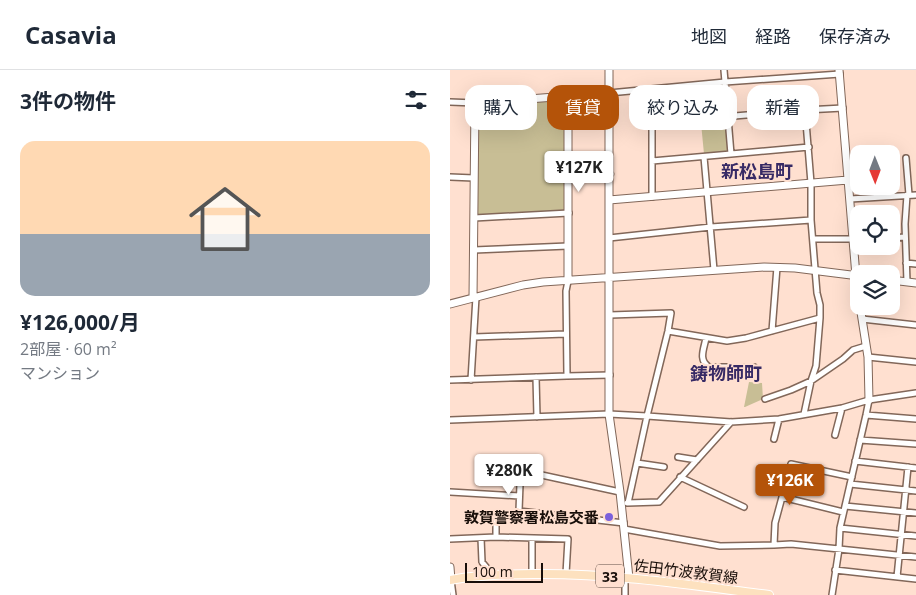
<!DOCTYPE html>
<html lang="ja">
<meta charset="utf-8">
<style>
:root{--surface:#fff;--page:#f2f2f3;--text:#1f2937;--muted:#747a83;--line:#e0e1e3;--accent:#b45309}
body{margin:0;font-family:"Open Sans","Noto Sans JP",sans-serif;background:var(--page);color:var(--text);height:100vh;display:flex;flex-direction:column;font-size:19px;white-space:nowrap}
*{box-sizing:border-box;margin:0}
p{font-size:16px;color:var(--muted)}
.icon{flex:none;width:28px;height:28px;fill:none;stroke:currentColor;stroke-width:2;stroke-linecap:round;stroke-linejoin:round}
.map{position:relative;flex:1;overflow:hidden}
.panel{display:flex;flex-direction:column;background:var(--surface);width:450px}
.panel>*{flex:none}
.banner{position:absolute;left:15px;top:15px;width:375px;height:45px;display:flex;gap:10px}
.needle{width:32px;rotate:179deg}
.tools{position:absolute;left:400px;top:75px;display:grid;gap:10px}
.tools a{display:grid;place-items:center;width:50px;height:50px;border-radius:10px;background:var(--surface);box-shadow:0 5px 20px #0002;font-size:25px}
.scale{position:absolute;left:15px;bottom:12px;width:78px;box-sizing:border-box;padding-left:5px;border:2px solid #180e09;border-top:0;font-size:14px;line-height:18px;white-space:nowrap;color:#180e09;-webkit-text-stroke:4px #ffe0d0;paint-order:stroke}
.price{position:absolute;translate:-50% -42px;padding:0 11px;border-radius:5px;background:#fff;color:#222;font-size:16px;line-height:32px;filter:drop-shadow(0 1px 2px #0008)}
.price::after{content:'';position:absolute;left:50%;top:30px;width:15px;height:11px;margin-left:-8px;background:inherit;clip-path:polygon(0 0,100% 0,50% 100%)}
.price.current{background:var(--accent);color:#fff}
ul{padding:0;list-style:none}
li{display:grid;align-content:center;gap:10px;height:265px;padding:0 20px}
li+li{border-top:1px solid var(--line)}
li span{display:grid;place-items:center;height:155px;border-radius:15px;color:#555}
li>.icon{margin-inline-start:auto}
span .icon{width:90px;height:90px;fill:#fffc;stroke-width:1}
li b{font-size:21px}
h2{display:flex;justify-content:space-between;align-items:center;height:60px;padding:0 20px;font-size:21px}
.tag{padding:0 18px;border-radius:15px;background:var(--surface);box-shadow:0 5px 20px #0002;font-size:18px;line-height:45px}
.tag.current{background:var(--accent);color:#fff}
header{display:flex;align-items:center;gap:30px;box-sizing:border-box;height:70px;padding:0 25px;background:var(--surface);border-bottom:1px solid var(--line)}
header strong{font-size:24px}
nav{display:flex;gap:28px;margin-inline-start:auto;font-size:18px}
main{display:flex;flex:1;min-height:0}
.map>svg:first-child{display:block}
</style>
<header>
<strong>Casavia</strong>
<nav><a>地図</a><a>経路</a><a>保存済み</a></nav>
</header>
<main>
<section class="panel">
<h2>3件の物件<svg class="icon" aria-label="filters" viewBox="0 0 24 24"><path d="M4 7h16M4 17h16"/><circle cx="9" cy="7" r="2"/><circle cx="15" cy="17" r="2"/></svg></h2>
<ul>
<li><span style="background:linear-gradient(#ffd9b3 60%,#9aa5b1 0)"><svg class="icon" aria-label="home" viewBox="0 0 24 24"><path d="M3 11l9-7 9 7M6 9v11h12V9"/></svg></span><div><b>¥126,000/月</b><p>2部屋 · 60 m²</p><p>マンション</p></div></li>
</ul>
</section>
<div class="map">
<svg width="466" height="525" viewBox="0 0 466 525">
<rect width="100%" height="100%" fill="#ffe0d0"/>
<path fill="#c8be95" d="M112 30 115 33 116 139 113 141 29 146 27 144 28 38 30 36Z
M274 50 276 52 279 79 277 82 254 84 251 53Z
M299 312 312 313 313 329 295 337H294Z"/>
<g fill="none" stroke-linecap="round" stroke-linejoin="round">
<defs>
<path id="street" d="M159 23 275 12 390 4
M0 32 25 33
M202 53 355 40 393 38
M281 84 359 77
M254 87 264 200
M456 88 459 125
M202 91 281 84 274 0
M0 107 24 108
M457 125 455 154 457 212
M202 127V19
M400 129 466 125
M24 148 119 143
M159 168 261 157 361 150
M441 168 455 167
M363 169H409
M24 180 118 176
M456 193 466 194
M160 245 221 243 218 261 197 346 178 433
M412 249 466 255
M218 261 277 271 296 268 370 248V235L367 223 361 150V113L355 40
M322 261 327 197
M24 267 116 264
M256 268C254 279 248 290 259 297H304
M418 287 466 292
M117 306 116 221 118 211
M86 307 87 347
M0 310 117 306 160 305
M21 310 26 227
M315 329 341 320 361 311 393 289 403 280 416 276
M354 344 361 311 366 296 370 248
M416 345 466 349
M0 350 159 344 197 346 281 352 329 349 392 338 419 330 466 323
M385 365 392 338
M324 369 329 349
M410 370 466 374
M228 387 247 390
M405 391 466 398
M187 393 214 397
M230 407 294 437
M400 414 466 421
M0 422 69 426
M170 422 87 404 77 408 70 414 69 441 174 453
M332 427 393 442
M177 433 209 432 281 352
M395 436 466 443
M46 448V467
M390 458 466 466
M174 459 270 476 324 475 341 474 466 487
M31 468 32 492 37 498V505
M82 468V504
M0 469 46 467 118 469 116 504
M324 475 325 453 341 394 402 407
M385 500 466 509
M447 507 458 397
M1 510 3 525
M175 525V508
M382 525 389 479 390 458 416 345 419 330"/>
<path id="secondary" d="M159 0V344L170 422 179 508
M389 0 406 206 409 226
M118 26V211
M119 103 160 104
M159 130 398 110
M441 210 466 213
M23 228 25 33 159 23
M0 234 73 215 93 212 314 197 345 198 409 206
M410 236 418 287 419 330
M0 497 1 510"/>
<path id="primary" d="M0 510C28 505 55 504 83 504 162 503 241 515 319 525"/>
</defs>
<use href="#street" stroke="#826759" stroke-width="8"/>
<use href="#secondary" stroke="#826759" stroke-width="9"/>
<use href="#primary" stroke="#fff" stroke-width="10"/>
<use href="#street" stroke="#fff" stroke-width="5"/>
<use href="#secondary" stroke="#fff" stroke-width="7"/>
<use href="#primary" stroke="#fde1bf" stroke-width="8"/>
</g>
<circle fill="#7c61dc" stroke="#ffe0d0" stroke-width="2" cx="159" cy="447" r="5"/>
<g text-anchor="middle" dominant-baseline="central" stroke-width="4" stroke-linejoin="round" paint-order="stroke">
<rect fill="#ffe0d0" stroke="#5d4d45" stroke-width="1" x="146" y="494.5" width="28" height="23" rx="4"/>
<g font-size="14" font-weight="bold" fill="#180e09">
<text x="160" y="506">33</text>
</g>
<g font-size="15" font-weight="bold" fill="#180e09" stroke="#ffe0d0" text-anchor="end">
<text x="149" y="447">敦賀警察署松島交番</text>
</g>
<g font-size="15" fill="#180e09" stroke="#ffe0d0">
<text transform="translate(236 501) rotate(7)">佐田竹波敦賀線</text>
</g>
<g font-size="18" font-weight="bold" fill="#372a65" stroke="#ffe0d0">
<text x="307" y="101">新松島町</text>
<text x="276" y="303">鋳物師町</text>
</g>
</g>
</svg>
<div class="tools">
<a><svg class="needle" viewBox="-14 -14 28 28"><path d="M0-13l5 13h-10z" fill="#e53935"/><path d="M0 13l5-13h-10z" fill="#747a83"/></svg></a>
<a><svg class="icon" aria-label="locate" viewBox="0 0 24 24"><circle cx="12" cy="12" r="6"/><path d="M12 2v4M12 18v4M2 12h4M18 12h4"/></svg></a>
<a><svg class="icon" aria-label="layers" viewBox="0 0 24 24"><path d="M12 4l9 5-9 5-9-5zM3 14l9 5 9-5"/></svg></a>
</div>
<div class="scale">100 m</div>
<b class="price" style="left:129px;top:123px">¥127K</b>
<b class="price" style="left:59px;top:426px">¥280K</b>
<b class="price current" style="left:340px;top:436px">¥126K</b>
<div class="banner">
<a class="tag">購入</a>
<a class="tag current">賃貸</a>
<a class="tag">絞り込み</a>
<a class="tag">新着</a>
</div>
</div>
</main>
